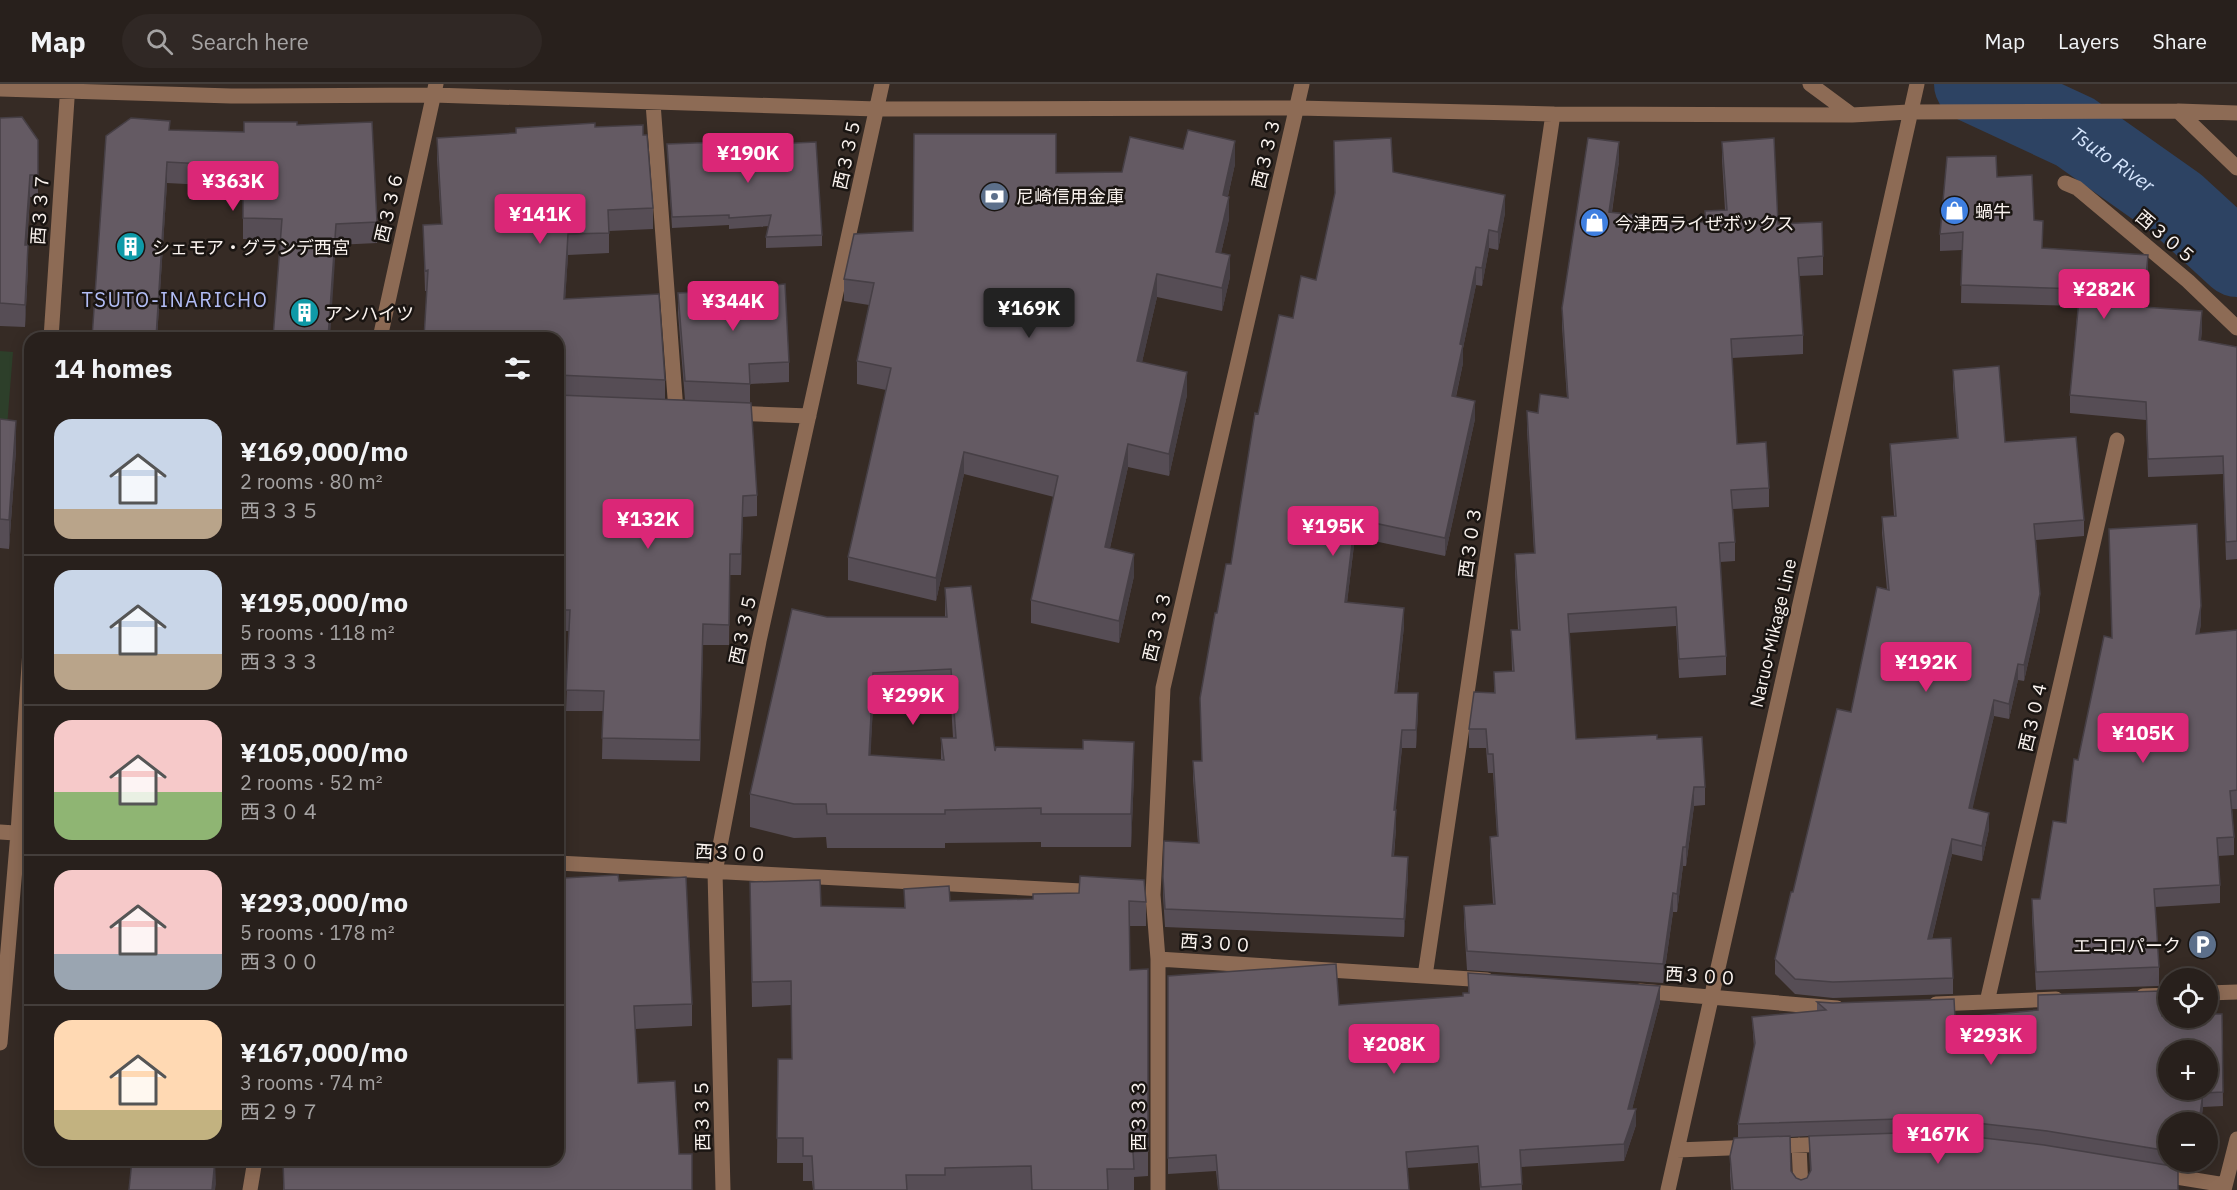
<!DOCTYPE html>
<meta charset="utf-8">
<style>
:root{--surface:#28201c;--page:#302825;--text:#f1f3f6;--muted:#a5a3a3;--line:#443e3b;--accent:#db2777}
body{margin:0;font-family:"IBM Plex Sans","Noto Sans JP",sans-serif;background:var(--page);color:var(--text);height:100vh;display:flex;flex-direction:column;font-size:22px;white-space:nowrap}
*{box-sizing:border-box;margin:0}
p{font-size:20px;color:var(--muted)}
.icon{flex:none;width:33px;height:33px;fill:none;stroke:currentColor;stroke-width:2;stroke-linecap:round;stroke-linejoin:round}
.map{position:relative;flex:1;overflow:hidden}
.sheet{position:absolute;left:24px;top:248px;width:540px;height:834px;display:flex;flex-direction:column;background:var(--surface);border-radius:18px;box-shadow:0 3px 15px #0003,0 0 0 2px var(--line)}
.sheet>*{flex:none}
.fabs{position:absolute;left:2158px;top:884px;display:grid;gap:12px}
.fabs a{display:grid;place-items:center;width:60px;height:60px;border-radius:50%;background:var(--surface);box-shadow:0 3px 15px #0003,0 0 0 2px var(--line);font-size:30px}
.price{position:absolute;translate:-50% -51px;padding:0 14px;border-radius:6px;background:var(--accent);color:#fff;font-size:20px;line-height:39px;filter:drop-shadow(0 2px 3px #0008)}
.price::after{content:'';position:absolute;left:50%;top:36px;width:18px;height:14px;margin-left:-9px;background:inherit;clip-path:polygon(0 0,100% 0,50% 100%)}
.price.on{background:#222;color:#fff}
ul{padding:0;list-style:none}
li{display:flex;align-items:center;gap:18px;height:150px;padding:0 30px}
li+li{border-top:2px solid var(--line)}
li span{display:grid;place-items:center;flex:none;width:168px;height:120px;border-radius:18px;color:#555}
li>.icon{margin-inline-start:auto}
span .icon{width:72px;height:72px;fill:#fffc;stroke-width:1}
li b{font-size:26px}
h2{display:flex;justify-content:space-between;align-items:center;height:72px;padding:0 30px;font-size:26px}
header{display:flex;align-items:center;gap:36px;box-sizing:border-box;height:84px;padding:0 30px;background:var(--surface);border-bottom:2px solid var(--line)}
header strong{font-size:28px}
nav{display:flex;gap:33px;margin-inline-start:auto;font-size:21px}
.search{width:420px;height:54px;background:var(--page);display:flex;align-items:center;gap:15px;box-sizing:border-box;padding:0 21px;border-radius:33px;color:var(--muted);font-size:22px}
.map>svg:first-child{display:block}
</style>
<header>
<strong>Map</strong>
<div class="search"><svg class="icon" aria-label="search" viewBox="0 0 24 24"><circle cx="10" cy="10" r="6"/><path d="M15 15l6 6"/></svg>Search here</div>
<nav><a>Map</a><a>Layers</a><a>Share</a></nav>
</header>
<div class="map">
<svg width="2237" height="1106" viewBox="0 0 2237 1106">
<rect width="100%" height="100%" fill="#362b25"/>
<path fill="#2d3f2a" d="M0 267 13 268 6 355H0Z"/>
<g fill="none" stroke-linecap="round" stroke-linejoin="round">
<path stroke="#2d4363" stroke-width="76" id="s1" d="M1972 0 2075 48 2177 120 2237 175"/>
<path stroke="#8d6b55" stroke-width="15" d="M1810 0 1852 31
M0 5 231 12 433 11 877 25 1297 24 1553 30 1852 31 1909 28 2178 27 2237 29
M653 19 676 327
M2178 27 2237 84
M2065 99 2077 104 2188 197 2237 244
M51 254 68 0
M380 254 436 0
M732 329 809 332
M0 748 30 750
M558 779 1100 808
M1158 875 1487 896
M1425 892 1553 30
M1640 907 1837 924
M2208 909 2237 908
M2143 912 2169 911
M1987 918 2117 356
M1936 920 2056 915
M0 959 18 749 30 566
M1799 1061 1801 1106
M1677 1066 1830 1060
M2158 1090 2225 1101
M250 1106 255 1076
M723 1106 715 788 759 557 882 0
M1158 1106V875L1153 811 1163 604 1302 0
M1668 1106 1917 0
M2224 1106 2237 1055"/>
</g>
<path fill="#564d55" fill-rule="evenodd" d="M0 34 38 56V113H30L27 161 28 183 25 243 0 242Z
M297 41 377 138V159L336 161 280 156 243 155V103L167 99 157 254H92L170 46 244 48Z
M595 43 643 51 653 124V145L609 147V169L568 171 565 215 665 296V315L685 316 678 229V209L789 278V298L750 300V318L757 411V432L743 433 741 491H730L729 561H703L700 677 602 675 603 627H566L569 547H558V254L427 207H425L423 141 441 140 437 75V54L516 49Z
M1334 57 1393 88 1505 129 1498 166 1489 164 1482 202 1476 201 1463 264V279L1456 313 1475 335 1445 472 1355 453 1347 518 1404 542 1397 609 1418 627 1416 664H1402L1395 726 1396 744 1394 773 1408 791 1404 853 1165 843 1163 811V793L1198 759 1193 695V677H1202L1200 614 1217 529 1231 480 1258 330 1293 234 1316 196 1335 111Z
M1722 58 1778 140 1823 172V191L1799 192 1803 251V270L1732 274 1737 360 1769 404V423L1733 425 1735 458V477L1720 478 1726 572V591L1679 594 1676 542 1569 549 1576 655H1657L1705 703V721L1694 722 1686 782H1683L1677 828H1673L1663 899 1467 886 1464 840V822L1493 820 1490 771V753L1497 752 1493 689H1488L1486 664H1469V645L1494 609V588L1512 587 1511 546H1518L1515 489V470L1534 469 1527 346V327L1538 329 1567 314 1562 243V224L1619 77 1612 128 1705 139V127L1725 126 1722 76Z
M667 60 749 61 822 151V162L766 164V153L769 142 729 145V141L672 144Z
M1235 80 1228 112 1229 135 1221 169 1230 193 1222 227 1157 213 1142 278 1187 311 1169 392 1128 383 1110 464 1134 492 1119 559 1031 539V516L1054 413 964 390 936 517 848 496V473L886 306 857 300V277L869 221 844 217V195L913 147 1056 89 1122 88Z
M1997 93 2034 136 2042 164 2148 189 2145 223 2202 245 2201 256 2237 263V475L2226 476 2223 390 2148 393 2146 336 2070 329V311L2078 222 1961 219 1962 166 1940 167V150Z
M1953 286 2005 358 2084 436V452L2036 456 2040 526 2024 597 2018 596 2009 635 1994 632 1972 725 1989 745 1982 777 1952 770 1932 855 1953 894V910L1833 914 1795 910 1775 890V875L1793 808 1851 628 1887 506 1882 449V433L1894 432 1890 376V360L1957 355 1953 302Z
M0 335 16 366 9 465 0 464Z
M2109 445 2201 540 2199 550 2237 546V725H2232L2234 753V771L2218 772 2220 801V819L2155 823 2159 883V902L2036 906 2032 833V815H2040L2066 739 2078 676 2112 554Z
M945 504 995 667 1134 691 1131 763H1041V758L945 759V764H827L826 753 794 754 750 743V710L827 533H945ZM951 619 953 654H941V676L870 671 873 622Z
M564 794 619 797 692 920V942L635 945 638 999 679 1070 692 1106H283V1078L558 1076Z
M750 798 821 822 904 824V805L950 817 1033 815 1146 818V842H1129L1130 886 1148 885V1092L1134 1093V1106H813L812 1097H803V1079H777L778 975H792L791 921 752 923Z
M1468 889 1660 918 1632 1025 1636 1041 1624 1077 1521 1083 1522 1106H1480L1478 1079 1407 1084 1409 1106H1218L1216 1087 1168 1090V892L1339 921 1463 912 1468 909Z
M2038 911 2162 932 2222 930 2223 1022 2203 1023 2201 1038H2169V1077H2177L2178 1106H1731L1730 1092V1072L1738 1054V1040L1754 964 1752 933 1817 927V918L1955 934 2038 926ZM1809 1052 1810 1088 1807 1094 1801 1096 1796 1094 1791 1087 1790 1053Z
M30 971V1042L25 1041V1017Z"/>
<path fill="#463f45" d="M1235 57V80L1223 134V111Z
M1619 58V77L1609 147V128Z
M167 78V99L157 254H156Z
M30 91V113L25 183V161Z
M1505 111V129L1498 166V148Z
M1229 113V135L1216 190V168Z
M336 140V161L330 254H328Z
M1489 146V164L1482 202V184Z
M568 150V171L564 236V215Z
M28 161V183L25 243V221Z
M1230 171V193L1222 227V204Z
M2148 171V189L2143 241V223Z
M1476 183V201L1463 264V279L1452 330V312L1460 260Z
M1157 190V213L1137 300V277Z
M2202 227V245L2199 274V256Z
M1187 288V311L1169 392V370Z
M1475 317V335L1445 472V454Z
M16 337V366L9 465V436Z
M1128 360V383L1105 486V463Z
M964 368V390L936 517V494Z
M743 412V433L741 491V470Z
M1355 435V453L1345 536V518Z
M1134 470V492L1119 559V537Z
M2040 510V526L2024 597V581Z
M2201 522V540L2196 568V550Z
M1404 524V542L1395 627V609Z
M703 540V561L700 677V656Z
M2018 580V596L2009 635V620Z
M873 589V622L869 705V671Z
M1418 609V627L1416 664V646Z
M1994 616V632L1969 740V724Z
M1402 646V664L1394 744V726Z
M1134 658V691L1131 763V730Z
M1694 703V722L1686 782V763Z
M1396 726V744L1392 790V772Z
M1989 729V745L1982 777V762Z
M1952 755V770L1928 871V855Z
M1683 763V782L1677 828V810Z
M1408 773V791L1404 853V835Z
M1673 809V828L1663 899V880Z
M1660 902V918L1628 1041V1025Z
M2203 1009V1023L2201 1038H2199Z
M1636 1025V1041L1624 1077V1060Z
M215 1076 216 1100 215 1106H212Z"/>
<path fill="#645a63" stroke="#463f45" stroke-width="1.5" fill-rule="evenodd" d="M22 33 38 56V91H30L25 161H28L25 221 0 219V34Z
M131 34 170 37 169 46 244 48V38H297V41L372 38 377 138 336 140 328 254H273L282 135 243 134V82L167 78 156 254H92L106 52Z
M595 39V43L643 41V51H647L653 124 608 126 609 149 568 150 564 215 659 210 665 296 558 291V254H424L428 186 425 187 423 141 442 140 437 54 516 49V44Z
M1188 46 1235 57 1223 111 1229 113 1216 168 1230 171 1222 204 1157 190 1137 277 1187 288 1169 370 1128 360 1105 463 1134 470 1119 537 1031 516 1058 392 964 368 936 494 848 473 891 284 857 277 874 199 844 195 854 150 913 147 914 50H1056V89L1122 88 1130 53 1183 65Z
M1391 54 1393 88 1505 111 1498 148 1489 146 1482 184 1476 183 1460 260 1463 261 1452 312 1475 317 1445 454 1355 435 1345 518 1404 524 1395 609H1418L1416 646H1402L1394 726H1396L1392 772 1408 773 1404 835 1165 825 1163 793 1164 757 1199 759 1193 677H1202L1200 614 1215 529H1217L1226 480H1231L1255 329 1258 330 1279 231 1293 234 1301 192 1316 196 1335 109 1334 57Z
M1588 54 1619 58 1609 128 1706 139 1705 127 1727 126 1722 58 1774 54 1778 140 1822 138 1823 172 1798 174 1803 251 1731 255 1737 360 1766 358 1769 404 1731 406 1735 458 1719 459 1726 572 1679 575 1676 523 1568 530 1576 655 1657 651V655L1702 653 1705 703H1694L1686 763H1683L1677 810 1673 809 1663 880 1467 867 1464 822 1495 820 1490 753 1498 752 1493 670H1488L1486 645H1469L1474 608 1495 609 1494 588 1514 587 1511 546H1520L1515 470 1535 469 1527 327 1538 329 1540 310 1568 314 1562 224Z
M749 57V61L816 58 822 151 766 153 771 131 729 134V131L672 133 667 60Z
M1996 72 1997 93 2032 91 2034 136 2043 137 2042 164 2148 171 2143 223 2202 227 2199 256 2237 263V457L2226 458 2223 372 2148 375 2146 318 2070 311 2080 205 1961 201 1963 148 1940 150 1947 73Z
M785 200 789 278 749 280 750 300 685 297 678 209 751 205 752 203Z
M1999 282 2005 358 2076 353 2084 436 2034 440 2040 510 2024 581 2018 580 2009 620 1994 616 1969 724 1989 729 1982 762 1952 755 1928 855 1951 854 1953 894 1833 898 1795 895 1775 875 1791 808H1793L1837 625 1851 628 1877 503 1889 506 1882 433 1896 432 1890 360 1958 354 1953 286Z
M558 311 751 319 757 411 743 412 741 470H730L729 541 703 540 700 656 602 654 604 607 566 606 570 526H558Z
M0 335 16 337 9 436 0 435Z
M2197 440 2201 522 2196 550 2237 546V706L2230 707 2234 753 2217 754 2220 801 2154 805 2159 883 2036 888 2032 815H2040L2053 737 2066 739 2074 675 2078 676 2104 552 2112 554 2109 445Z
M971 502 995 667 996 663 1083 665V656L1134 658 1131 730H1041V724L945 726V730H827L826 720H794L750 710 792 525 827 533H947L945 504ZM951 585 956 654H941L944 676 869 671 873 589Z
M558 788 564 789V794L618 791 619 797 686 793 692 920 634 922 638 999 675 997 679 1070H692V1106H284L283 1078H303V1076H558Z
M1080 792 1144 796 1146 818 1129 817 1130 886 1148 885V1067L1133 1068 1134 1085H1107L1108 1106H1032L1031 1082 945 1084V1091H906L907 1106H814L812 1072H803V1054H777L778 975H792L791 897 752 898 750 798 820 796 821 822 905 824 904 805 949 802 950 817 1033 815V810L1079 809Z
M1336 880 1339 921 1463 912V909H1469L1468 889 1660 902 1628 1025H1636L1624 1060 1520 1066 1522 1100 1481 1103 1478 1062 1406 1068 1409 1106H1219L1216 1071 1168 1074V892Z
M2161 907 2162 932H2169V933H2208V930H2222L2223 1008 2203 1009 2199 1038H2169V1067L2047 1047 1932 1034 1738 1040 1755 959 1752 933 1826 926 1817 918 1833 919 1954 915 1955 934 2038 926V911ZM2169 966H2208V1005H2169Z
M26 971H30V1017H25Z
M1931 1048 2044 1061 2178 1083V1106H1733L1730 1072 1734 1054 1790 1052 1791 1087 1796 1094 1801 1096 1807 1094 1811 1086 1809 1052Z
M132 1076H215L212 1106H129Z"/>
<defs>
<symbol id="bank-disc" viewBox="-11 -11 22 22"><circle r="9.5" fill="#5c6f8a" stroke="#1a1512"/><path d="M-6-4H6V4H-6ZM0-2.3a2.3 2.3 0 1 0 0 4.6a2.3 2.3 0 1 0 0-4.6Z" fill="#fff"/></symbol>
<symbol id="shop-disc" viewBox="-11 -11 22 22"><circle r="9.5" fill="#3f7fe0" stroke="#1a1512"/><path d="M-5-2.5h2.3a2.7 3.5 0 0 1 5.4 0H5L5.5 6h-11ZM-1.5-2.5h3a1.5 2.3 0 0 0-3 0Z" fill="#fff"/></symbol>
<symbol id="building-disc" viewBox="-11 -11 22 22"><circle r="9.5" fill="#0f9aa8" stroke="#1a1512"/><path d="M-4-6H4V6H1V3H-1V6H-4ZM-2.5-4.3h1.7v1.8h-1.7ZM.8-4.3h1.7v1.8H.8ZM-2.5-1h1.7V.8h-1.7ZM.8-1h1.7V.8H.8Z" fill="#fff"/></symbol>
<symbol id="parking-disc" viewBox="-11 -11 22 22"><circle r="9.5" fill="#5c6f8a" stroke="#1a1512"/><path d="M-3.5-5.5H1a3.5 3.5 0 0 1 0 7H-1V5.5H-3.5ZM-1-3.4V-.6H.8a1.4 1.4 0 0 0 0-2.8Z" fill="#fff"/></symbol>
</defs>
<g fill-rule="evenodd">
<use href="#bank-disc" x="978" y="96" width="33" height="33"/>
<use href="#shop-disc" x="1938" y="110" width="33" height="33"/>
<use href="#shop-disc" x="1578" y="122" width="33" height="33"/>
<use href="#building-disc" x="114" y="146" width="33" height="33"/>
<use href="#building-disc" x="288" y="212" width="33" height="33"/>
<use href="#parking-disc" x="2186" y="844" width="33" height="33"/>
</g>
<g text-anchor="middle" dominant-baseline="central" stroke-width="5" stroke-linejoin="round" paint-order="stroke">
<g font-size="18" fill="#faf3ef" stroke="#1a1512">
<text transform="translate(1266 69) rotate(-77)">西３３３</text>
<text transform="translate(847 70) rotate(-78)">西３３５</text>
<text transform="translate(389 123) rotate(-77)">西３３６</text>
<text transform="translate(40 125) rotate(-86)">西３３７</text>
<text transform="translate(2166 153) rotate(40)">西３０５</text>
<text transform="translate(1470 458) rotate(-82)">西３０３</text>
<text transform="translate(1157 542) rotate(-77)">西３３３</text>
<text transform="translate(743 545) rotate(-78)">西３３５</text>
<text transform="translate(1773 549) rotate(-77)">Naruo-Mikage Line</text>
<text transform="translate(2033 632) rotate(-77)">西３０４</text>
<text transform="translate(731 769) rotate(3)">西３００</text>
<text transform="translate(1216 859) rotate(4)">西３００</text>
<text transform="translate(1701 892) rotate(4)">西３００</text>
<text transform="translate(702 1031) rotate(-91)">西３３５</text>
<text transform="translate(1138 1031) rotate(-90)">西３３３</text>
</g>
<g font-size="18" fill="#faf3ef" stroke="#1a1512" text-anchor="start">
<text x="1016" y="112">尼崎信用金庫</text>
<text x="1975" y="127">蝸牛</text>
<text x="1615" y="139">今津西ライぜボックス</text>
<text x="152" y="163">シェモア・グランデ西宮</text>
<text x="325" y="229">アンハイツ</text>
<text x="2181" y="861" text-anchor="end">エコロパーク</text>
</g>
<g font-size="20" font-style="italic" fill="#d4e4fc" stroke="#1a1512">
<text stroke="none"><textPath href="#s1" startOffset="160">Tsuto River</textPath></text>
</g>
<g font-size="20" letter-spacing="1.5" fill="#b2bdf5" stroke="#1a1512">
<text x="175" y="215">TSUTO-INARICHO</text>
</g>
</g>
</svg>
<div class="fabs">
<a><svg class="icon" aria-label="locate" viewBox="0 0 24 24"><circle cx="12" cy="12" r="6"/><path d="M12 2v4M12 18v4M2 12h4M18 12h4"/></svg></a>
<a>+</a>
<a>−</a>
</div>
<b class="price" style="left:748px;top:100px">¥190K</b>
<b class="price" style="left:233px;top:128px">¥363K</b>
<b class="price" style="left:540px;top:161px">¥141K</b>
<b class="price" style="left:2104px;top:236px">¥282K</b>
<b class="price" style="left:733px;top:248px">¥344K</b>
<b class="price on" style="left:1029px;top:255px">¥169K</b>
<b class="price" style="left:648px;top:466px">¥132K</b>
<b class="price" style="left:1333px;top:473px">¥195K</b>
<b class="price" style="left:1926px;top:609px">¥192K</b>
<b class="price" style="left:913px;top:642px">¥299K</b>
<b class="price" style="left:2143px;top:680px">¥105K</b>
<b class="price" style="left:1991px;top:982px">¥293K</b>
<b class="price" style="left:1394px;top:991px">¥208K</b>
<b class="price" style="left:1938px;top:1081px">¥167K</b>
<section class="sheet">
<h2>14 homes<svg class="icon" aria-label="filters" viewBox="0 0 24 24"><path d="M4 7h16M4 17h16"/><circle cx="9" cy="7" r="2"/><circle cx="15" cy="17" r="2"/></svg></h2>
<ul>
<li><span style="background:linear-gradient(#c9d6e8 75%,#b9a48a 0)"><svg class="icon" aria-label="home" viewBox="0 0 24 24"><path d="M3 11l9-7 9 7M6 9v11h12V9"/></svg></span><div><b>¥169,000/mo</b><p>2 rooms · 80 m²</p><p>西３３５</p></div></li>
<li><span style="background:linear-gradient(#c9d6e8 70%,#b9a48a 0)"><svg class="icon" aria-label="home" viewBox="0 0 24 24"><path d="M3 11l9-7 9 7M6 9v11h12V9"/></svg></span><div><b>¥195,000/mo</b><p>5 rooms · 118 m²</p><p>西３３３</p></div></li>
<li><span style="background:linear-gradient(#f6c9c9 60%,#8fb573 0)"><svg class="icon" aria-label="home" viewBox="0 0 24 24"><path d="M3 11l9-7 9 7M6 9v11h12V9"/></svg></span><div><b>¥105,000/mo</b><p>2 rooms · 52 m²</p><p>西３０４</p></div></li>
<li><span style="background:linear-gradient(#f6c9c9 70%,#9aa5b1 0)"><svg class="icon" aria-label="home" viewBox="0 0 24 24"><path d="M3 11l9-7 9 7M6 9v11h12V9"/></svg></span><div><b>¥293,000/mo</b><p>5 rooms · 178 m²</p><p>西３００</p></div></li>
<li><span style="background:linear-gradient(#ffd9b3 75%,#c2b280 0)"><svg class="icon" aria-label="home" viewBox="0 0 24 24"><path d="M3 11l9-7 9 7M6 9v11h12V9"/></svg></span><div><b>¥167,000/mo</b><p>3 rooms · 74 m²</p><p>西２９７</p></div></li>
</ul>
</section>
</div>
